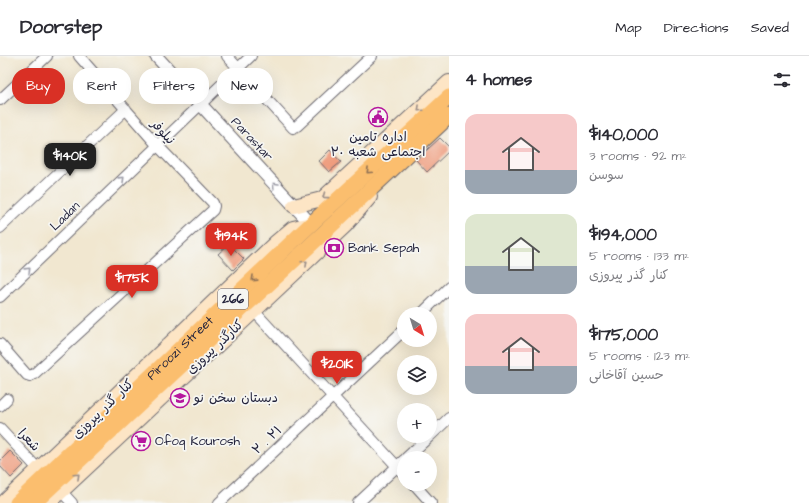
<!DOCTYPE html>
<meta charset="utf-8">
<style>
:root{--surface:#fff;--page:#f2f2f3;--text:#2b2b33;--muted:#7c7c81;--line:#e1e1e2;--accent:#d93025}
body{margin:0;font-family:"Architects Daughter","Playpen Sans Arabic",sans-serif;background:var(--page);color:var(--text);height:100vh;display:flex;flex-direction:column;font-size:15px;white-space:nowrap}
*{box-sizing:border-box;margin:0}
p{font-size:13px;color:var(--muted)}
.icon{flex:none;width:22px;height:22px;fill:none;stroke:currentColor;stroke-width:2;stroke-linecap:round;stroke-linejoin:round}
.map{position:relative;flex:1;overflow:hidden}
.side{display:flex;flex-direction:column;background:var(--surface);width:360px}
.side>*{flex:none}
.banner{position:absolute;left:12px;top:12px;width:377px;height:36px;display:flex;gap:8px}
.needle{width:26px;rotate:142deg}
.tools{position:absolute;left:397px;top:251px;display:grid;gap:8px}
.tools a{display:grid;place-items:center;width:40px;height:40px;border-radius:50%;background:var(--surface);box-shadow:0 4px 16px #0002;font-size:20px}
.price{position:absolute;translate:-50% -34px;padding:0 9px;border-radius:8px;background:var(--accent);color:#fff;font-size:13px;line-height:26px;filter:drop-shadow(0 1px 2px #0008)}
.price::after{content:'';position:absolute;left:50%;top:24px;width:12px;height:9px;margin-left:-6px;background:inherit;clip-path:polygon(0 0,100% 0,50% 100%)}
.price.active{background:#222;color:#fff}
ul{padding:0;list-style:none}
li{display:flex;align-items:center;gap:12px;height:100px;padding:0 16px}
li span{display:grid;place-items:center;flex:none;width:112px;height:80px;border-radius:12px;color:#555}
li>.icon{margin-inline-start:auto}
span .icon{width:48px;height:48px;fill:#fffc;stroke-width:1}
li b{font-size:17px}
h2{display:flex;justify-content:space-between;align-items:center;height:48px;padding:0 16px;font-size:17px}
.tag{padding:0 14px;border-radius:16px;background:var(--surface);box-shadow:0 4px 16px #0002;font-size:14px;line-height:36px}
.tag.active{background:var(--accent);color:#fff}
header{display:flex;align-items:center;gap:24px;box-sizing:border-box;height:56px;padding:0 20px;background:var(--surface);border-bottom:1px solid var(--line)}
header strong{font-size:19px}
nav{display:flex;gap:22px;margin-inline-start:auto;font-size:14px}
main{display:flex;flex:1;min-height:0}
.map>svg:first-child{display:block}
</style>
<header>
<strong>Doorstep</strong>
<nav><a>Map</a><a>Directions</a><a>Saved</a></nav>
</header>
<main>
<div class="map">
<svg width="449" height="447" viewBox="0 0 449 447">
<rect width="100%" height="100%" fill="#f6f6f2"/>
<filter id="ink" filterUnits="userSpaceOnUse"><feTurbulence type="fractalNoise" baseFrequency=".025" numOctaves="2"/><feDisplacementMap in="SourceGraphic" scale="8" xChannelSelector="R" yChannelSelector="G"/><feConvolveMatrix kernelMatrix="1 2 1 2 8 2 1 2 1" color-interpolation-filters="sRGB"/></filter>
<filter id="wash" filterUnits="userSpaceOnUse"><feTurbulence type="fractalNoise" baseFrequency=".012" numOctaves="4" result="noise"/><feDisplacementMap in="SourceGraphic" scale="16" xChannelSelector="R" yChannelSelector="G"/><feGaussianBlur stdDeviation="0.9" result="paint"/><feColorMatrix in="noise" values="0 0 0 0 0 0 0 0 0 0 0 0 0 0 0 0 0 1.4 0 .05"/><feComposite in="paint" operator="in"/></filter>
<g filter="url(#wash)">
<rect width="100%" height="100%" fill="#f1e7d0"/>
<g id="blocks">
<path fill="#ef9c7e" d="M440 82 449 91V95L427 116 416 104Z
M330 94 341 106 329 116 319 105Z
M229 188 244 203 233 214 218 198Z
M10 395 24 409 11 422 0 410V405Z"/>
</g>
</g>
<g filter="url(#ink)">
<use href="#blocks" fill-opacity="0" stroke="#6a676f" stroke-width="1"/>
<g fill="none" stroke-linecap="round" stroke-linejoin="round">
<defs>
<path id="minor" d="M227 0 293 72 297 70 372 0
M0 44 47 0
M0 172 126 53
M0 241 251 0
M254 255 404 418
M421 258 449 231
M0 288 27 319 30 320 34 318 213 154 214 150 213 147 157 89 79 0
M0 350 7 343
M0 372 39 414
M430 380 449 362
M406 402 430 380
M414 428 431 447
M61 435 72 447
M219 447 404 274
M358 447 404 404"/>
<path id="tertiary" d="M156 0 311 168"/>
<path id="secondary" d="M294 150 322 143 449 26
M3 447 275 187 293 172 311 168
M49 447 345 170 370 141"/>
<g id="primary">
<path id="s1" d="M17 447 311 168 449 41"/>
<path d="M34 447 449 60"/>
</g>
</defs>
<use href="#minor" stroke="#6a676f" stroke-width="12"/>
<use href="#tertiary" stroke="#6a676f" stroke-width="14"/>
<use href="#secondary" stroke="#6a676f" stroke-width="16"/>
<use href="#primary" stroke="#6a676f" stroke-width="17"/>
<use href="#minor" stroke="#fff" stroke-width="10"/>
<use href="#tertiary" stroke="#fff" stroke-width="12"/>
<use href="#secondary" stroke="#fde5c5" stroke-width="14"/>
<use href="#primary" stroke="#fbbe6e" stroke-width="15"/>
</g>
<defs><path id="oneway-chevron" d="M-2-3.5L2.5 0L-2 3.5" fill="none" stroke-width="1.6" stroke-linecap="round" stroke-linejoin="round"/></defs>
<g stroke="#9a8d87">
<use href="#oneway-chevron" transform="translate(420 53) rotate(137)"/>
<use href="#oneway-chevron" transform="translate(325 140) rotate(144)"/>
<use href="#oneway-chevron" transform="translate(305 207) rotate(-43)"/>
<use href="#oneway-chevron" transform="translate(77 420) rotate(-43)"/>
</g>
<g stroke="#8e7054">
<use href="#oneway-chevron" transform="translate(369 115) rotate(137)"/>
<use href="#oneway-chevron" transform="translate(254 223) rotate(136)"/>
</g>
<g stroke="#9c9ca7">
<use href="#oneway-chevron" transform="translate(122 123) rotate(-44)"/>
<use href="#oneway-chevron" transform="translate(275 129) rotate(-133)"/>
<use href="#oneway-chevron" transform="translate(28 214) rotate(-44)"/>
</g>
</g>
<defs>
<symbol id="civic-ring" viewBox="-11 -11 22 22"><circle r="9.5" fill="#f6f6f2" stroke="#b5179e" stroke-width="1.5"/><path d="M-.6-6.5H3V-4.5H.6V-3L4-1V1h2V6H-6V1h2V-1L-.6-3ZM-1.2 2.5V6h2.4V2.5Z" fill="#b5179e"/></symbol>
<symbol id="bank-ring" viewBox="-11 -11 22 22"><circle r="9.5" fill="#f6f6f2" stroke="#b5179e" stroke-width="1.5"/><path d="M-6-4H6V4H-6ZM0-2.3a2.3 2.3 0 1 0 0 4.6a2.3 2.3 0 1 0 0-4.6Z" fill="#b5179e"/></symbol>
<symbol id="school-ring" viewBox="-11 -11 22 22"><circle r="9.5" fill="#f6f6f2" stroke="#b5179e" stroke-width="1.5"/><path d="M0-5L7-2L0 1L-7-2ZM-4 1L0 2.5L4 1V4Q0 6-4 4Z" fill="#b5179e"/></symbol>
<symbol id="supermarket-ring" viewBox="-11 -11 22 22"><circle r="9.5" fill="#f6f6f2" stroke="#b5179e" stroke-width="1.5"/><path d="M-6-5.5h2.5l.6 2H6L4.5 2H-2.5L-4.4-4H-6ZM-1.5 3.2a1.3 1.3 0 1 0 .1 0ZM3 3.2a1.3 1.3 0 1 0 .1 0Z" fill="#b5179e"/></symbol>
</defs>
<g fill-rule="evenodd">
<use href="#civic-ring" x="367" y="50" width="22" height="22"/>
<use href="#bank-ring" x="323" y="181" width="22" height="22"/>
<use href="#school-ring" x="169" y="331" width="22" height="22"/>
<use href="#supermarket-ring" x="130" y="374" width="22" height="22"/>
</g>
<g text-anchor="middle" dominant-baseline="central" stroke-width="3.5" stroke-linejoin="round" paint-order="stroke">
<rect fill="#f6f6f2" stroke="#626272" stroke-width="1" x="218" y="233" width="30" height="20" rx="3"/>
<g font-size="12" font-weight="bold" fill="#22223b">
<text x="233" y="243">266</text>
</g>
<g font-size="13" fill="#22223b" stroke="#f6f6f2">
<text transform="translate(163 76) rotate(48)">نیلوفر</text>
<text transform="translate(252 83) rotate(47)">Parastar</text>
<text transform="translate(65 160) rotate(-44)">Ladan</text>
<text transform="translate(215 291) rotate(-43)">کنارگذر پیروزی</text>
<text stroke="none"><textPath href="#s1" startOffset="225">Piroozi Street</textPath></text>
<text transform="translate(103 353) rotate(-44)">کنار گذر پیروزی</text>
<text transform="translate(29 384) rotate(47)">شعرا</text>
<text transform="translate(267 384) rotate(-43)">۲ . ۲۱</text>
</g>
<g font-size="13" fill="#22223b" stroke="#f6f6f2" text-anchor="start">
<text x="378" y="81" text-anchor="middle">اداره تامین<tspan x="378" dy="15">اجتماعی شعبه ۲۰</tspan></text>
<text x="348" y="192">Bank Sepah</text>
<text x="194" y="342">دبستان سخن نو</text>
<text x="155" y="385">Ofoq Kourosh</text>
</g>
</g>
</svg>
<div class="tools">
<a><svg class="needle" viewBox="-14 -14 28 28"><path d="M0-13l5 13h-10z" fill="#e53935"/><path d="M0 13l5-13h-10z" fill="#7c7c81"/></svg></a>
<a><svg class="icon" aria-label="layers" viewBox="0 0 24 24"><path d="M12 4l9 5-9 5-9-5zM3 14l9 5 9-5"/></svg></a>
<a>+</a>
<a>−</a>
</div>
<b class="price active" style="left:70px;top:121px">$140K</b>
<b class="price" style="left:231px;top:201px">$194K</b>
<b class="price" style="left:132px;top:243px">$175K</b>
<b class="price" style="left:337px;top:329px">$201K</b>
<div class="banner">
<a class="tag active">Buy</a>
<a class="tag">Rent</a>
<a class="tag">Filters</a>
<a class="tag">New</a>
</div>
</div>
<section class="side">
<h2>4 homes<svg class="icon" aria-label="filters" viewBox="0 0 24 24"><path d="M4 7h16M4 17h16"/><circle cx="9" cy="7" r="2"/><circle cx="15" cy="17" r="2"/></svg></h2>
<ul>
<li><span style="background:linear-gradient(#f6c9c9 70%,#9aa5b1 0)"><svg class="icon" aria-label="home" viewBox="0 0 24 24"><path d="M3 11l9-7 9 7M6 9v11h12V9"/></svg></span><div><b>$140,000</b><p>3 rooms · 92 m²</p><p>سوسن</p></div></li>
<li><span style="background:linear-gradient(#dfe7d0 65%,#9aa5b1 0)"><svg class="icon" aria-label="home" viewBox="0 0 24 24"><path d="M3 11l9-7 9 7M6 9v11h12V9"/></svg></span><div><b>$194,000</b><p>5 rooms · 133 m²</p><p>کنار گذر پیروزی</p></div></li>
<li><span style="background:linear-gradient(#f6c9c9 65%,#9aa5b1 0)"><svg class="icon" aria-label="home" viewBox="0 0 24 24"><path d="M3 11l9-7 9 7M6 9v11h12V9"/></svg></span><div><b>$175,000</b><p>5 rooms · 123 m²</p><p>حسین آقاخانی</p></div></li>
</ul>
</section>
</main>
